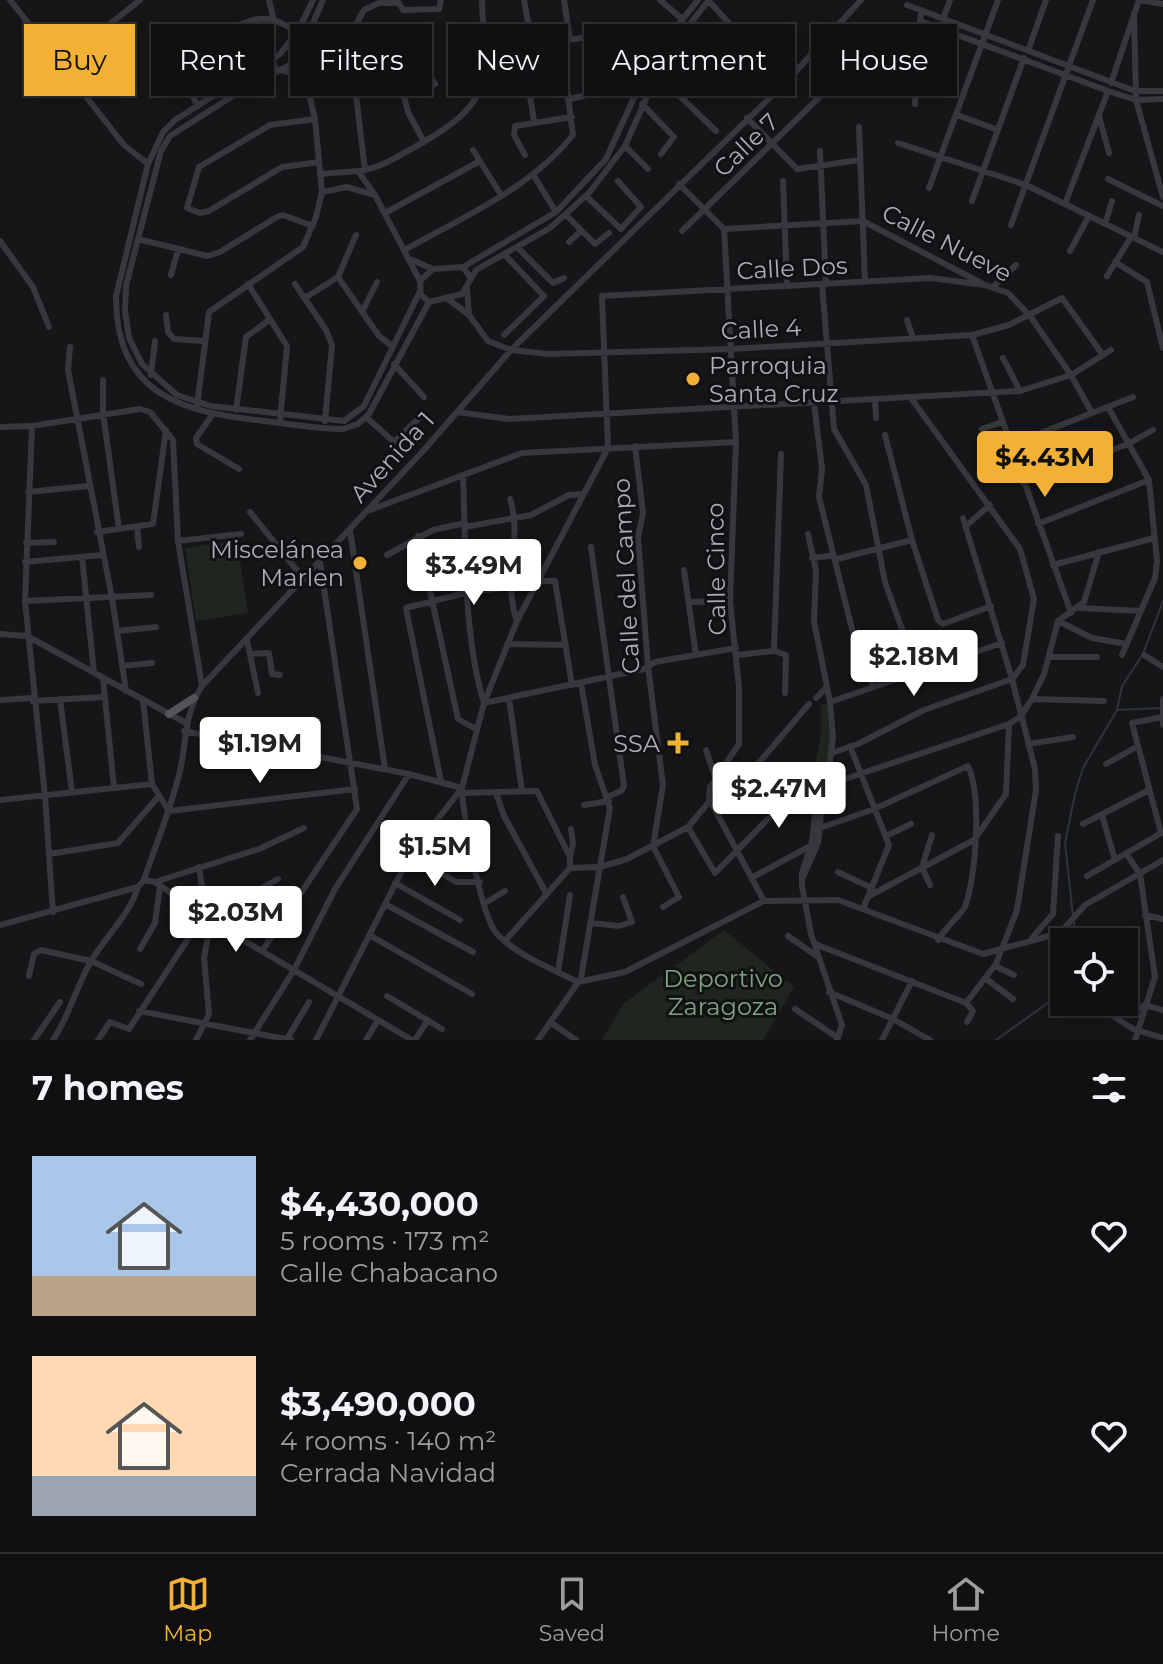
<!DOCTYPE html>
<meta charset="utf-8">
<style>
:root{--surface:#101012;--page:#1e1e20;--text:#f1f3f6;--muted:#9c9d9f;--line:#303032;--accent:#f2b134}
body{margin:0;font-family:Montserrat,sans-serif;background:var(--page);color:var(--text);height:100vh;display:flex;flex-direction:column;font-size:30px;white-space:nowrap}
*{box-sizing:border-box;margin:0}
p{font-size:26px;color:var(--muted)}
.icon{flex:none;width:44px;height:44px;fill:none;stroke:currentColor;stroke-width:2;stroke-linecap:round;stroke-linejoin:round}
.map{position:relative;height:1040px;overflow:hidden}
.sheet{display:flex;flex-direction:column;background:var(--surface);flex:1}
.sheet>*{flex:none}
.banner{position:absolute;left:24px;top:24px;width:1116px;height:72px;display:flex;gap:16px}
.fabs{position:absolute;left:1050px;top:928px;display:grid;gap:16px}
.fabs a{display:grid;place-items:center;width:88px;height:88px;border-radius:0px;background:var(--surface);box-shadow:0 4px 12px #0003,0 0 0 2px var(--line);font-size:40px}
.price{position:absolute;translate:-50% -68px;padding:0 18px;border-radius:8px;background:#fff;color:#222;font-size:26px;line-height:52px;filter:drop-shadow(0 2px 4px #0008)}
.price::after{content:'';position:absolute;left:50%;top:48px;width:24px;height:18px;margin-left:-12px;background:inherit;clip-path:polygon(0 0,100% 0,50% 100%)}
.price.active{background:var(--accent);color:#111}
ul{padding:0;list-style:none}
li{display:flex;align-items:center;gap:24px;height:200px;padding:0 32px}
li span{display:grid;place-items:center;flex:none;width:224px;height:160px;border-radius:0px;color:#555}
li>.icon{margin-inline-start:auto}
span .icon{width:96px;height:96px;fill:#fffc;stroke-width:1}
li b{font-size:34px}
h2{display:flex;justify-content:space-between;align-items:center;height:96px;padding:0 32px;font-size:34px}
.chip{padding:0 28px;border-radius:0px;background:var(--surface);box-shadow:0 4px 12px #0003,0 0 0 2px var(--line);font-size:28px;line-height:72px}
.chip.active{background:var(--accent);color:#111}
.tab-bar{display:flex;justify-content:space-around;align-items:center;height:112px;border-top:2px solid var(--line);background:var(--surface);font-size:22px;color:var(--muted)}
.tab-bar a{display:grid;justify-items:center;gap:4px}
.tab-bar .active{color:var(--accent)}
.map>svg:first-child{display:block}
</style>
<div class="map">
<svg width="1163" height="1040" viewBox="0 0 1163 1040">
<rect width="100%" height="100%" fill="#161618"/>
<path fill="#1e261f" d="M237 540 248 613 196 621 185 548Z
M829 703 832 737 826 785 811 784 821 736V705Z
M724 930 794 987 763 1040H602L623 1004Z"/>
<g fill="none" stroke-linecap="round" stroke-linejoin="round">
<path stroke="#2c353c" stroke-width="2" d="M1144 651 1163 601
M1117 710 1162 708
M1073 916 1065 843 1075 794 1083 768 1117 710 1122 686 1141 657
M1074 923 1077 942
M996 1040 1052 1000 1064 981"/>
<path stroke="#37383d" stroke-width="6" d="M10 0 124 145 148 164
M269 0 274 21
M313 0 298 31 280 54 175 120 163 132 148 164 116 296C115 395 182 412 264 421 290 424 317 429 343 429L358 424 369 414 429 302
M323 0 296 62 250 85 170 136 161 151 138 239 126 286 125 311 129 338 142 364 177 395 211 406 344 421 364 406 420 291
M524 0 532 45
M564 0 570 40
M660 0 682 19
M708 0 736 31 755 25 771 39
M399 3 403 10 439 9 441 0
M907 5 1135 91H1163
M1134 13 1136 100 1163 197
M943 19 950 0
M920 21 1108 91 1136 100 1163 99
M688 26 715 54 708 70 724 89 741 80 752 92
M522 46 534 121
M1028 51 1046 0
M484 53 628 31 657 50
M273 60 275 69 294 73 305 84
M60 64 140 0
M656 73 716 131
M399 77 408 112 424 142
M355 80 429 75 435 84
M1111 83 1139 0 1163 4
M570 99 599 92 604 73
M642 104 674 137 661 154
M915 104 921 10
M198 106 186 85 185 76C203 53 236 15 268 19 278 20 288 27 298 31
M957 115 998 130
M1099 116 1109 153
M747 118 797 169 860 160
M315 119 270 125 199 167 187 208 200 213 209 211 282 167 319 162
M859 127 865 282
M898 143 1026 185 1163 252
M625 146 648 169
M473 150 501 195
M820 151 826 284
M525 155 514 135 515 126 572 117
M365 170 349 37 364 10 379 3H399
M358 171C382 168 400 155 420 144 497 100 485 81 482 0
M320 174 358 171 375 195 347 187 322 192
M534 176 556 212
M1108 179 1163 206
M783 181 787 286
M929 188 998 0
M375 195 420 281
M586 196 621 229 641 207 618 181
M972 201 1024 58
M1065 204 1108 91
M385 213 480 161
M566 215 595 244 609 233
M1105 224 1112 201
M1011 225 1093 0
M724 229 863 221 985 285 1008 293 1030 316 1071 375 1092 413
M682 231 868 50
M1134 238 1139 215
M138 239 207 256 220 252 277 217 283 215 313 226
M0 241 33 287 49 327
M569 242 581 231
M517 247 553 283 564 278
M405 250C464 216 530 189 573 135L561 42
M1070 251 1089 216
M504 254 544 296 504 335
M412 260 433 269
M1115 262 1147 282 1163 348
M463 267 556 212 606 159 653 56 698 0
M171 275 178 250
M1107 276 1131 237
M338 277 379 336 392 346
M338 277 356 235
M470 277 463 267 433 269 420 281 421 295 429 302 462 294 476 270 550 228 589 193 625 146 666 54 709 0
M248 284 287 346 280 420
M295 284 326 330 332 345 325 421
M822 284 834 429 866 485 885 582 917 671
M993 287 1016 265
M467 289 469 315
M305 298 338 277
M448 299 469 315 488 341 511 350 549 354 731 349 972 335 1009 325 1062 298 1103 355
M363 310 377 282
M166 315 168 332 174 339 203 341
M907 320 913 338
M972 335 1071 613
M70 347 68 370 112 598 126 691
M1003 358 1020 391
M394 364 424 397
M151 375 155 341
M103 380V413L119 529
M875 399 876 418
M814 403 822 469 819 497 858 653 874 687
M197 406 209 312 303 247 316 217 322 192 315 119 300 56 296 48 287 47
M1108 407 1149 480 1157 561 1155 578 1122 655
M236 410 246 337 269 320
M457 412 509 419 1020 391 1071 375 1111 350
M212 415 196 438 197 444 239 469
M366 417 394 442 418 419
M32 426 25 601 45 796 53 912
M0 427 32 426 140 409 150 412 173 440 178 541 202 686
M982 429 1002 422
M885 435 912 540 938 620 943 624 991 606
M1010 445 1133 397
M635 446 643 513 638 537 648 666 663 785 653 846 679 897 663 907
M781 454 774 651 786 655 785 693
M463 476C466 547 463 635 484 703L644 669 655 662 736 648
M1023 483 1128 444 1153 430
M28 492 88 486
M510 499C523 539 502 582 517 621
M370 510 522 453 736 442
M250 512 304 579
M963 518 1012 679 1035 769 1036 790 1017 910 996 964 966 1003
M1038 524 1149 480
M967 525 990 505
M137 527 139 547
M465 527 531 515 569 495 583 494
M350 530 385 769
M97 532 153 524 166 430
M808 534 816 570 814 621 830 702 833 737 827 785
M418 536 458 719 476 729
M178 541 241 534
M26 543 54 542
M591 547 624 786 621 791 607 797
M387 555 433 530 465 523
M82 557 94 673
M812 558 829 556
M837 559 912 540
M489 561 514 556
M25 562 102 555
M1053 565 1154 538
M684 570 696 655
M537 581H555L572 685
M25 601 151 595
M688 602 730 601
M1080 608 1141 611
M1058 621 1092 638 1127 644
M117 631 156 627
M0 634 27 636 186 723
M247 640 258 693
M507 644 566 645
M250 654 269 653 272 674 280 675
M737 655 774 651
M1144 655 1163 667
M1049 657H1097
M122 666 152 663
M103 678 114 788
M509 698 522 791
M816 698 827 687
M60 699 72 792
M1032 699 1104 701
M1163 699V725
M0 700 33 698
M143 700 152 784 169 811 355 789
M33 701 105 697
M830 702 1002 643
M184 731 409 774 462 788
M1028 744 1073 737
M850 746 889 845 863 909
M706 750 715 777
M832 753 858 744 924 710 1012 679 1023 665 1034 599 1020 549 911 398
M1106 764 1138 746
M441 782 406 608 469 592 512 587
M462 788C463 814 481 917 497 934 518 956 552 969 578 982
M818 788 1009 724 1021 716 1032 699 1044 674 1058 621 1084 602 1099 552
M818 788 812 842 802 873V886L811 934 842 1025 837 1040
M462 793 537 791 570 857V868
M496 793 504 816 546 893
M0 800 152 784
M584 805 609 801
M713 806 739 786 809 704
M713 806 764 901
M1102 815 1115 860
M1083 824 1149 790
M688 827 715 873 804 782 818 788
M820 828 874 809 968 766C982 796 976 875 965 907 963 912 945 928 938 940
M1161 833 1132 723 1162 717
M886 836 911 824
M1126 853 1140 874 1155 977 1135 1040
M49 854 118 843 158 797
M410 855 456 882H480
M570 857 573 844 571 829
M199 867 207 918
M570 868 600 867 627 859 688 827 709 802 710 787 739 744V688L730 601 736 442 724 229 679 184
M838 872 872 888
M1087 876 1163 832
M803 877 818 843 824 786
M751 878 812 845
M144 880 155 882 211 921 412 1040
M155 882 259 849 304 828
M395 883 460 920
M930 885 922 867 932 835
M869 896 974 840 1006 794 1009 724
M485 903 505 891
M385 904 473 952
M1145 915 1163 919
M591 923 619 926 632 922 623 897
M217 924 248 896 278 879
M0 925 138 887 144 880C156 844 171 808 180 771 187 740 184 714 202 686L424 450 511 350 787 81 861 0
M371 936 472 994
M788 936 818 957
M1032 938 1053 914 1058 836
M505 941 570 868
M815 944 966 1003
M140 949 155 923 160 886
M262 951 357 809 320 562
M995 966 1014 975
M558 972 570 895
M29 976 34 954 41 950 91 961 141 984
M985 978 1013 999
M578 982 625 972 764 901 838 900 983 954 1060 933 1085 905 1163 860
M829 992 893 1019 930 1040
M387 996 442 1029
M1124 997 1142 1008
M1092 1002 1133 1029 1163 1038
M966 1003 973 1011 967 1022
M1144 1005 1163 1010
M795 1009 838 1038
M139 1011 291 1040
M550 1022 576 1040
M287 1039 309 1002
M34 1040 60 1002
M53 1040C70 1015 76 987 91 961 106 936 129 916 138 887
M98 1040 110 1022 129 1029 203 916
M196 1040 209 1014 204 958 211 921
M250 1040 294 970 335 889 409 774
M316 1040 410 855 462 788 484 703 517 621 608 448 602 296 930 278 985 285
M366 1040 378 1020
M415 1040 428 1020
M538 1040 581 978 610 808 595 765 581 683
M882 1040 912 981"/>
<path stroke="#53555c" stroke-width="8" d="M169 714 194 698"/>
</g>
<g fill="#f2b134" stroke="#111113" stroke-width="3">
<circle cx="693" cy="379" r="8"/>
<circle cx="360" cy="563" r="8"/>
<path d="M674 731h8v8h8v8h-8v8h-8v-8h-8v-8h8z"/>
</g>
<g text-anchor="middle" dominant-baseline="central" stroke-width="6" stroke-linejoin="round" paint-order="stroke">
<g font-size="24" fill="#a8adb8" stroke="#111113">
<text transform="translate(746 145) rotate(-44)">Calle 7</text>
<text transform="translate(947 243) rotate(27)">Calle Nueve</text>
<text transform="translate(792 268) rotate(-3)">Calle Dos</text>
<text transform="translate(761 329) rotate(-3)">Calle 4</text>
<text transform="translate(392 457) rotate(-48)">Avenida 1</text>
<text transform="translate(716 569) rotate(-91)">Calle Cinco</text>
<text transform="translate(626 576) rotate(-93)">Calle del Campo</text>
</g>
<g font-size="24" fill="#a8adb8" stroke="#111113" text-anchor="end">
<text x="709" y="365" text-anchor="start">Parroquia<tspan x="709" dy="28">Santa Cruz</tspan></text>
<text x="344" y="549">Miscelánea<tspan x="344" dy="28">Marlen</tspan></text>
<text x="660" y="743">SSA</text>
</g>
<g font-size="24" fill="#7fa381" stroke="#111113">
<text x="723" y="978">Deportivo<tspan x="723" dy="28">Zaragoza</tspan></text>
</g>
</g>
</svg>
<div class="fabs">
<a><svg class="icon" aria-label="locate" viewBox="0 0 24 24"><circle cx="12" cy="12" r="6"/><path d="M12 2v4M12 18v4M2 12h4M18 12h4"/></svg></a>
</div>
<b class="price active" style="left:1045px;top:499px">$4.43M</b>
<b class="price" style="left:474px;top:607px">$3.49M</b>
<b class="price" style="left:914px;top:698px">$2.18M</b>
<b class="price" style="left:260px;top:785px">$1.19M</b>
<b class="price" style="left:779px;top:830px">$2.47M</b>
<b class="price" style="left:435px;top:888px">$1.5M</b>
<b class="price" style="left:236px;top:954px">$2.03M</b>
<div class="banner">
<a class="chip active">Buy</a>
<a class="chip">Rent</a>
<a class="chip">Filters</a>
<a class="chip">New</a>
<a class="chip">Apartment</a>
<a class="chip">House</a>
</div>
</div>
<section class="sheet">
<h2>7 homes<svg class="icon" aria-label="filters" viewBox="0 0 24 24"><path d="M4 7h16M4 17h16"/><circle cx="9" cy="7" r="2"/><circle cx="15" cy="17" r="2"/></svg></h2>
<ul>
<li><span style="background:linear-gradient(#a9c7e8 75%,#b9a48a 0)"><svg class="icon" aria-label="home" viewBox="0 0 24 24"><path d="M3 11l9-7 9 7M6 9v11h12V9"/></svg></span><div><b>$4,430,000</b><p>5 rooms · 173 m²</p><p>Calle Chabacano</p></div><svg class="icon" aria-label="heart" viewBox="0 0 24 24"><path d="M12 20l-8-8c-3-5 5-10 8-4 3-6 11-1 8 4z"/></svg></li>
<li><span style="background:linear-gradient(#ffd9b3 75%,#9aa5b1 0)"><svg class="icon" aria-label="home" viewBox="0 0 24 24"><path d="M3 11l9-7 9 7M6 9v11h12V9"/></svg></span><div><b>$3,490,000</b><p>4 rooms · 140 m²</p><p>Cerrada Navidad</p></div><svg class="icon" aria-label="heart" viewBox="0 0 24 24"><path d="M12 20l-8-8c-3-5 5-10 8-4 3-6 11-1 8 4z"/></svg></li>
</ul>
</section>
<nav class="tab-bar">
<a class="active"><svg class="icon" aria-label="map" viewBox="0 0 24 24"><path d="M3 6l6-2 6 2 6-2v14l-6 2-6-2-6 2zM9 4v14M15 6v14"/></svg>Map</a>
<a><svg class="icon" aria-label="saved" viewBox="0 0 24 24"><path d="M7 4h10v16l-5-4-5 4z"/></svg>Saved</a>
<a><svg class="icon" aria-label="home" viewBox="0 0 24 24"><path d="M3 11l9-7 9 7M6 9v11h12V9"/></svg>Home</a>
</nav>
